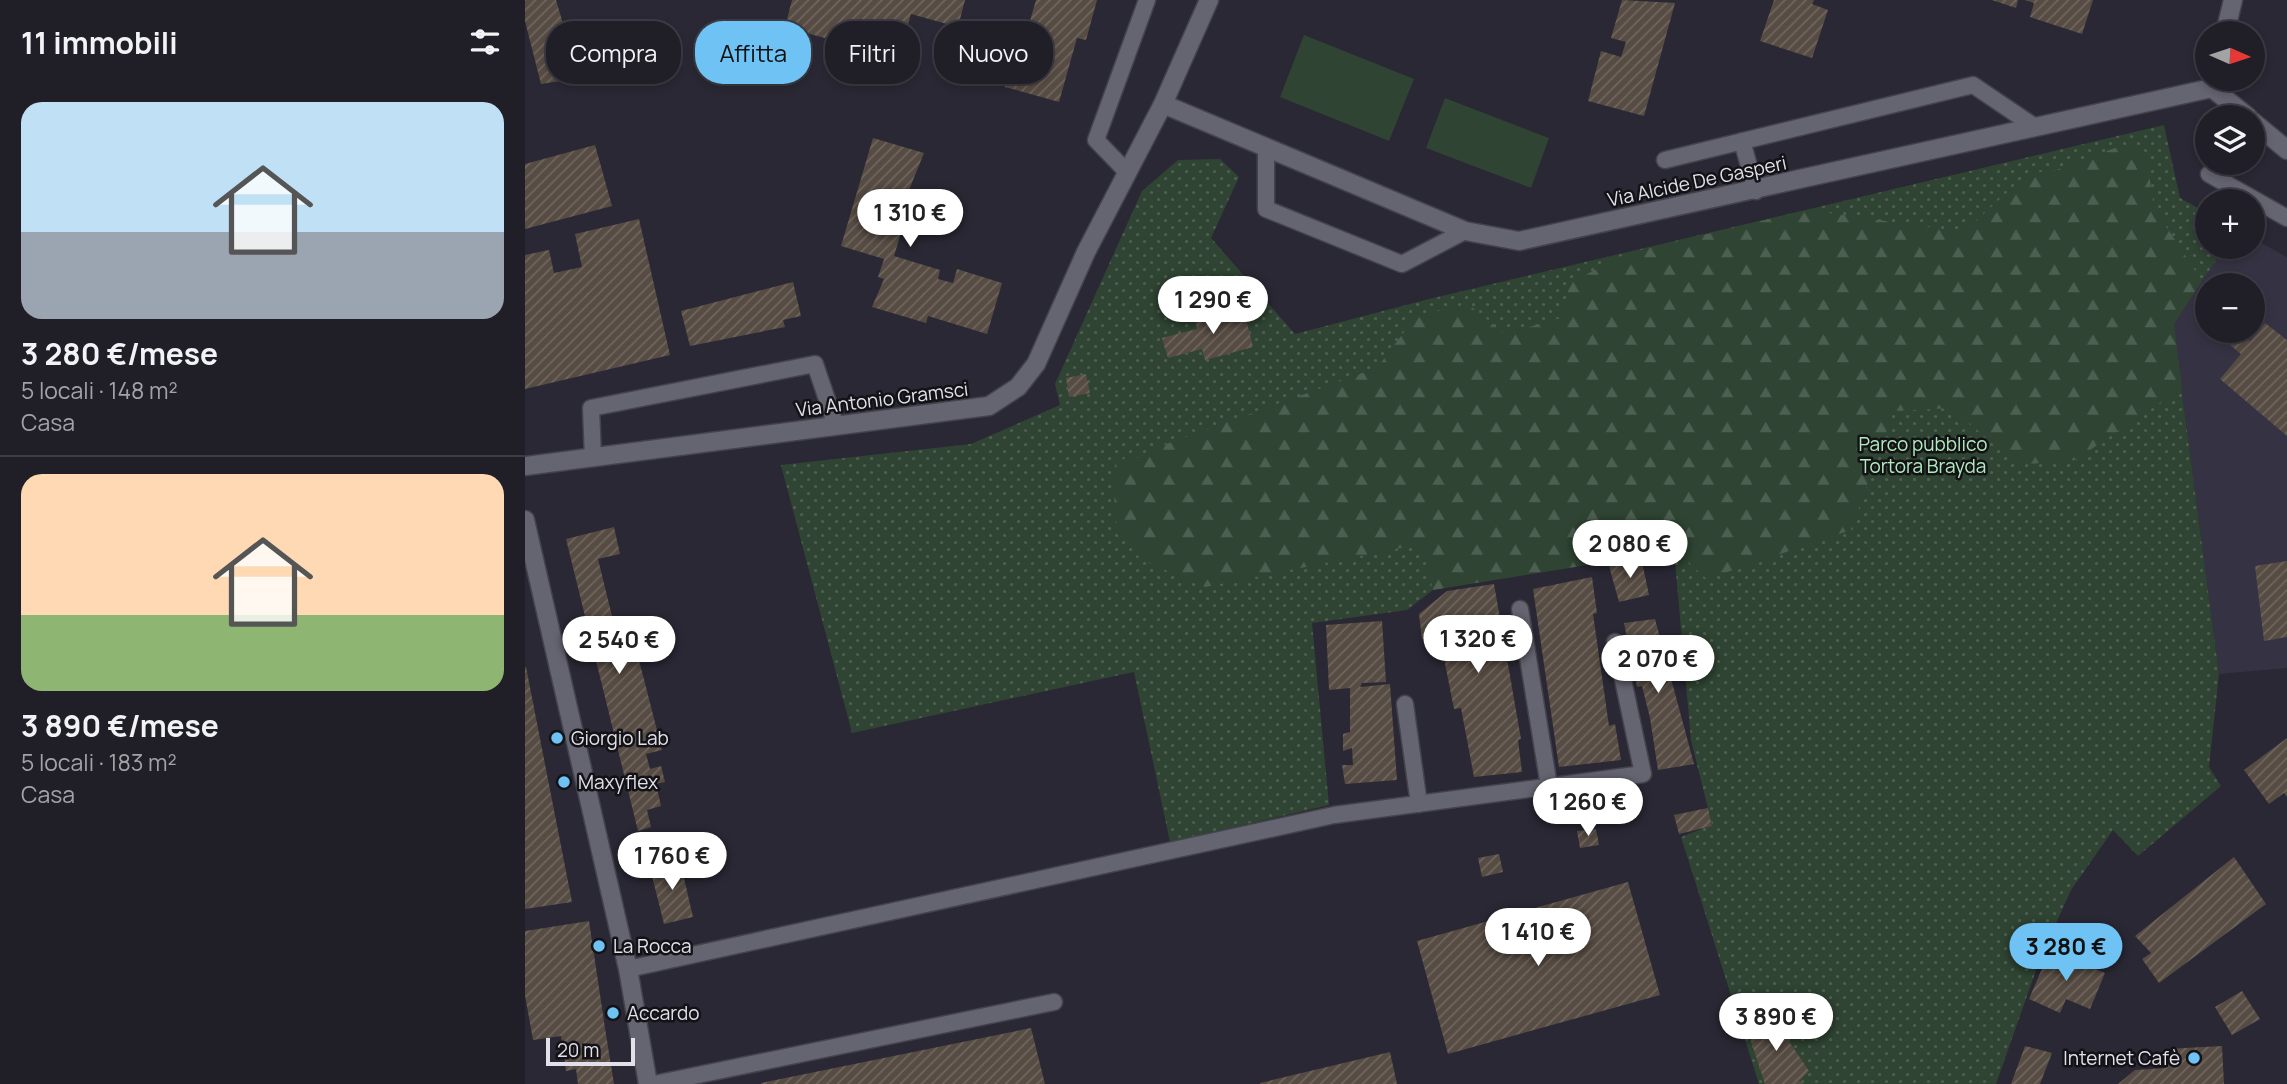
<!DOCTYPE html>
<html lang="it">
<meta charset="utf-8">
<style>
:root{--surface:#201e27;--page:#2d2b33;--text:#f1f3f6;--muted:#a2a2a7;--line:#3d3c44;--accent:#6fc2f4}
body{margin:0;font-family:Manrope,sans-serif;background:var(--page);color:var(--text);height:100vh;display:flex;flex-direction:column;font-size:26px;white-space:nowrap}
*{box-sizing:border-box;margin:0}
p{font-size:23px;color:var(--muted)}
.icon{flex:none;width:38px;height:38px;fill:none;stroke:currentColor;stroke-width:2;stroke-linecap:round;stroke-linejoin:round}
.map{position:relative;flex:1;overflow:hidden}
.panel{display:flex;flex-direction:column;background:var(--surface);width:525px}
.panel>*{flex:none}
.banner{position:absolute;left:21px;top:21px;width:665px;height:63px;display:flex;gap:14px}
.needle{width:46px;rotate:93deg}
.controls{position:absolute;left:1670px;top:21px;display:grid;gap:14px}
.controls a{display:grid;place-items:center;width:70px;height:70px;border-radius:50%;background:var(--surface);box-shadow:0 4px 10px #0003,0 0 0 2px var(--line);font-size:35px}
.scale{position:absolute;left:21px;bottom:18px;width:89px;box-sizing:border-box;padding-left:7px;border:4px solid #e2e1e9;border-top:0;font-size:19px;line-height:24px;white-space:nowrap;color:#e2e1e9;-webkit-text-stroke:5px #121217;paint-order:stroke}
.price{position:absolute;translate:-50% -60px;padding:0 16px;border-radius:24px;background:#fff;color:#222;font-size:23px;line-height:46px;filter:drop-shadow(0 2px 4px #0008)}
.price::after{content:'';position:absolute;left:50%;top:42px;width:21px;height:16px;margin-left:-10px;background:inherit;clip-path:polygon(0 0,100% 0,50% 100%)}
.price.selected{background:var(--accent);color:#111}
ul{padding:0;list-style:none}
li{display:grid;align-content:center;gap:14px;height:371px;padding:0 21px}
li+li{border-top:2px solid var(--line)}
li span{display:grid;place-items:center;height:217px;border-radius:21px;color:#555}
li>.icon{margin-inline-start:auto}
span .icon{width:126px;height:126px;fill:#fffc;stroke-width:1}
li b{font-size:30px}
h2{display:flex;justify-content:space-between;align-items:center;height:84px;padding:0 21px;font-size:30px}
.chip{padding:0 24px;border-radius:28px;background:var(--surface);box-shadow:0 4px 10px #0003,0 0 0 2px var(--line);font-size:24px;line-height:63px}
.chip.selected{background:var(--accent);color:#111}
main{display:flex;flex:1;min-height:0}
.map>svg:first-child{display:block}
</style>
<main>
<section class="panel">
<h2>11 immobili<svg class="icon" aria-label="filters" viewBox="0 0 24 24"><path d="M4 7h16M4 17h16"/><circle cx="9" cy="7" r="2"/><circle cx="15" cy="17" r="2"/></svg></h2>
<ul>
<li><span style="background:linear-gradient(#bfe0f5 60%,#9aa5b1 0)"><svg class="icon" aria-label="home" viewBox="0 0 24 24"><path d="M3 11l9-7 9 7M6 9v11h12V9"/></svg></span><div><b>3 280 €/mese</b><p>5 locali · 148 m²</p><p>Casa</p></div></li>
<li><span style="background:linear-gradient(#ffd9b3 65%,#8fb573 0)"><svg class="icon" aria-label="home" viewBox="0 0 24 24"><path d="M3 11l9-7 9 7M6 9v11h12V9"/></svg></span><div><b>3 890 €/mese</b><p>5 locali · 183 m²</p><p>Casa</p></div></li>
</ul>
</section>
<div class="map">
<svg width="1762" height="1084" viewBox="0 0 1762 1084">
<defs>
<pattern id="green-dots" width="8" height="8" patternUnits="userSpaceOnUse" patternTransform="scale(1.75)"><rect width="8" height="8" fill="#2f4432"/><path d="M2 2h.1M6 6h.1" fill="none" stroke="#4d5f50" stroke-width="1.8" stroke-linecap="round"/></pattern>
<pattern id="forest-firs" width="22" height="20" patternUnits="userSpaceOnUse" patternTransform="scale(1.75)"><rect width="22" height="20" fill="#2f4432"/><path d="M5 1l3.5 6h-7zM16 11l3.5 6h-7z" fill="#4d5f50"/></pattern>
<pattern id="building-hatch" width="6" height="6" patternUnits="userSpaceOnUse" patternTransform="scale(1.75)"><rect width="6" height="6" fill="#574c43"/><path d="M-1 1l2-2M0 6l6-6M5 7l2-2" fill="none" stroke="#6f665e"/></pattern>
</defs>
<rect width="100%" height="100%" fill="#2a2834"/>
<path fill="#353343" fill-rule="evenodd" d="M1727 238 1762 257V668L1694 674 1648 324 1700 247H1727ZM1682 285H1727V331H1682Z"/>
<path fill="url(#green-dots)" d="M1639 125 1655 198 1682 213V247H1700L1648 324 1694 674 1684 767 1696 786 1613 856 1588 830 1546 890 1515 959 1471 1084H1234L1156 837 1187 825 1166 740 1149 551 964 575 908 590 882 610 787 623 804 805 645 842 609 672 327 733 256 465 446 444 535 405 530 384 617 191 653 160 695 159 714 177 686 238 770 334 900 300Z"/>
<path fill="url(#forest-firs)" d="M1598 145 1621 154 1629 208 1677 281 1649 324 1657 388 1550 460 1492 465 1427 408 1369 411 1326 530 1182 579 1149 551 908 590 896 544 680 587 615 559 589 519 590 460 617 457 633 447 852 368 891 316 943 304 980 334 1036 318 1045 283 1100 254 1282 210 1439 232 1503 173 1528 171Z"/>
<path fill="#2f4432" d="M779 35 889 79 864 141 755 97Z
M920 98 1024 138 1006 188 901 148Z"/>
<path fill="url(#building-hatch)" d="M0 0H31L54 78 16 84 0 21Z
M267 0H440L433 27 386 14 374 57 323 43 327 29 311 25 307 40 260 27Z
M511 0H572L561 40 552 38 534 102 480 87 495 36 512 41 515 28 504 24Z
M1097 0 1150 3 1119 116 1063 101 1076 51 1096 57 1101 42 1086 38Z
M1249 0H1289L1287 4 1303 10 1287 58 1235 41Z
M1467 0H1493L1491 8Z
M1500 0H1568L1557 34 1505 17 1509 3Z
M348 138 399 153 382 195 372 192 367 209 382 213 369 256 415 270 413 279 428 283 432 269 477 283 462 334 403 316 401 323 347 307 359 279 353 277 359 259 316 246Z
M70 145 87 206 0 229V164Z
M114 219 145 355 0 389V255L24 250 29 273 57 267 50 234Z
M268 282 276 316 258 320 260 327 165 346 156 311Z
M718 307 728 347 680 360 677 349 643 358 637 338 672 329 670 319Z
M1740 323 1762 340V436L1695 379 1716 354 1705 345 1716 333 1725 341Z
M561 374 565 393 544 397 541 378Z
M89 527 95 554 73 559 98 661 113 657 121 687 137 750 121 754 125 769 136 766 140 782 131 784 136 806 122 810 126 827 113 831 41 539Z
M1116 557 1124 595 1094 602 1084 566Z
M1762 561V637L1739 641 1730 566Z
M1067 577 1072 613 1068 614 1084 726 1090 724 1096 760 1034 767 1008 589Z
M969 584 996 739 993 740 997 772 949 777 936 708 929 709 915 638 897 639 894 614 922 591Z
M1130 619 1169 764 1133 770 1125 718 1117 686 1112 687 1099 623Z
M857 621 861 682 837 683 835 687 865 684 872 780 820 784 817 765H828L827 748 818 751V734L825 732V688L804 690 801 625Z
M1 667 47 902 0 909V667Z
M1762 738V797L1759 793 1744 804 1719 770Z
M1183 808 1187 826 1154 834 1149 815Z
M1071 829 1074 845 1055 848 1052 831Z
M974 854 978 872 957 877 953 858Z
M1709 857 1741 904 1634 983 1617 959 1626 953 1610 936Z
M155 861 168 917 139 924 125 868Z
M1103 882 1135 995 923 1054 892 941Z
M64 921 80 1028 89 1084H53L51 1069 41 1071 36 1036 8 1040 0 995V931Z
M1525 950 1580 973 1565 1009 1541 999 1535 1013 1504 999Z
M1717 991 1735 1019 1707 1035 1690 1007Z
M1256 1017 1263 1040 1284 1071 1274 1081 1278 1084H1240L1221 1026Z
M506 1028 520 1084H236V1083Z
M1500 1046 1527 1053 1515 1084H1486Z
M1697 1046 1699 1084H1593L1610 1070 1641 1068V1049Z
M865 1052 872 1084H735V1083Z"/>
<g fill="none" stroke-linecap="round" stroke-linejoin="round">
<defs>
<path id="lane" d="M1217 141 1231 191
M741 148V209L877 264 940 231
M1140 160 1448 85 1510 127
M603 173 571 140 622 0
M1684 174 1762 218
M68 458 66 408 290 364 311 426
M995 609 1024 786
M880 704 894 804
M103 969 809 815 1118 774 1090 642
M129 1084 529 1002"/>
<path id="street" d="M1700 33 1708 0
M638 104 940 231 994 241 1687 88 1723 117
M1727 121 1762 150
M0 466 464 406 493 387 511 364 561 252 638 104 684 0"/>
<path id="secondary" d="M0 520 103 969 123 1084"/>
</defs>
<use href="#lane" stroke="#44434c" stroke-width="19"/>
<use href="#street" stroke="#44434c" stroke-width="21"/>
<use href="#secondary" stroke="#44434c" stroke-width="21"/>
<use href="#lane" stroke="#656471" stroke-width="16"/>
<use href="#street" stroke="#656471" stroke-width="18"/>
<use href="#secondary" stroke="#656471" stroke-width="18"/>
</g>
<g fill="#6fc2f4" stroke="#121217" stroke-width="2.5">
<circle cx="32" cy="738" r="7"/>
<circle cx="39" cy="782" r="7"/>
<circle cx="74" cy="946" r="7"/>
<circle cx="88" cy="1013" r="7"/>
<circle cx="1669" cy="1058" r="7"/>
</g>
<g text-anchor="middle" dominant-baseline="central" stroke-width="5" stroke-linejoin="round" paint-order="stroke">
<g font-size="19" fill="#e2e1e9" stroke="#121217">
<text transform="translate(1172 181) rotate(-12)">Via Alcide De Gasperi</text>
<text transform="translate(357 399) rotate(-7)">Via Antonio Gramsci</text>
</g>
<g font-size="19" fill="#b1ebba" stroke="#121217">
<text x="1398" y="444">Parco pubblico<tspan x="1398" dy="22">Tortora Brayda</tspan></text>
</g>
<g font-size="19" fill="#e2e1e9" stroke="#121217" text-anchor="start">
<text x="46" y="738">Giorgio Lab</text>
<text x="53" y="782">Maxyflex</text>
<text x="88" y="946">La Rocca</text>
<text x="102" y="1013">Accardo</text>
<text x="1655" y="1058" text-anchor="end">Internet Cafè</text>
</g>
</g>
</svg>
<div class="controls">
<a><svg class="needle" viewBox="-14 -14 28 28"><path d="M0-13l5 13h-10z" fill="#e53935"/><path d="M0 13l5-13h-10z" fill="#a2a2a7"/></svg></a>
<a><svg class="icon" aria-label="layers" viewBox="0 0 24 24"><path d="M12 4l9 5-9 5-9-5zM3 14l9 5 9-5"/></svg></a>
<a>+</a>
<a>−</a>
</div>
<div class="scale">20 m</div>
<b class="price" style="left:385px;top:249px">1 310 €</b>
<b class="price" style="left:688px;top:336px">1 290 €</b>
<b class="price" style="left:1105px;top:580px">2 080 €</b>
<b class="price" style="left:953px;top:675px">1 320 €</b>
<b class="price" style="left:94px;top:676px">2 540 €</b>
<b class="price" style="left:1133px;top:695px">2 070 €</b>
<b class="price" style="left:1063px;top:838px">1 260 €</b>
<b class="price" style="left:147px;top:892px">1 760 €</b>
<b class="price" style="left:1013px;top:968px">1 410 €</b>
<b class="price selected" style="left:1541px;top:983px">3 280 €</b>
<b class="price" style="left:1251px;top:1053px">3 890 €</b>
<div class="banner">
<a class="chip">Compra</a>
<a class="chip selected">Affitta</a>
<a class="chip">Filtri</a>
<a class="chip">Nuovo</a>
</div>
</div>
</main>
